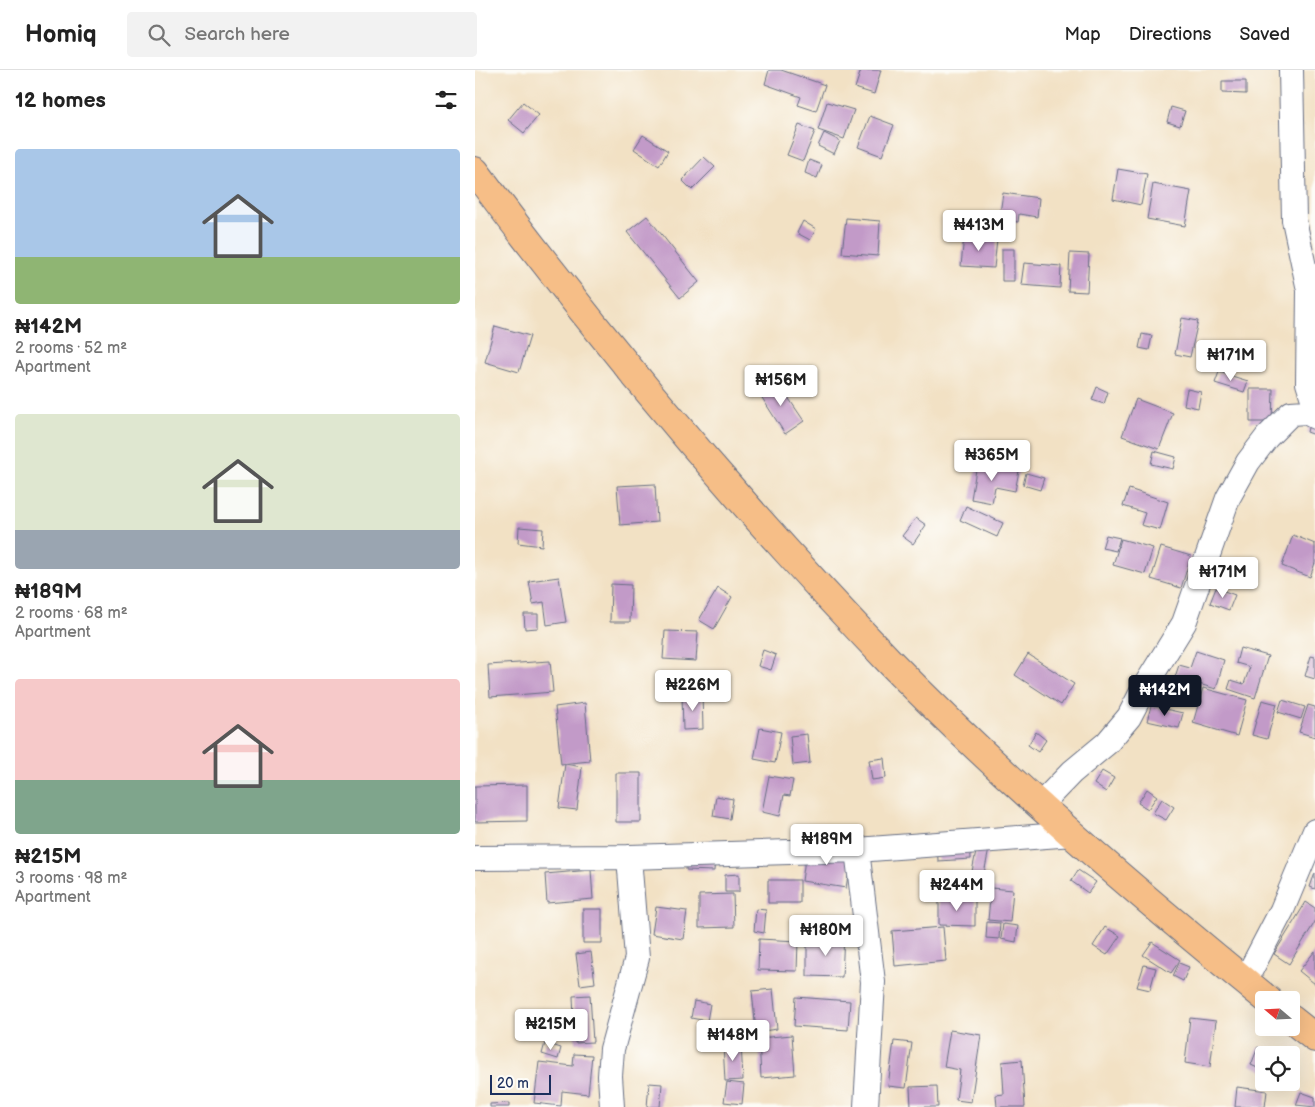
<!DOCTYPE html>
<meta charset="utf-8">
<style>
:root{--surface:#fff;--page:#f2f2f2;--text:#222;--muted:#767676;--line:#e0e0e0;--accent:#111827}
body{margin:0;font-family:"Balsamiq Sans",sans-serif;background:var(--page);color:var(--text);height:100vh;display:flex;flex-direction:column;font-size:19px;white-space:nowrap}
*{box-sizing:border-box;margin:0}
p{font-size:16px;color:var(--muted)}
.icon{flex:none;width:28px;height:28px;fill:none;stroke:currentColor;stroke-width:2;stroke-linecap:round;stroke-linejoin:round}
.map{position:relative;flex:1;overflow:hidden}
.side{display:flex;flex-direction:column;background:var(--surface);width:475px}
.side>*{flex:none}
.needle{width:32px;rotate:289deg}
.fabs{position:absolute;left:780px;top:921px;display:grid;gap:10px}
.fabs a{display:grid;place-items:center;width:45px;height:45px;border-radius:5px;background:var(--surface);box-shadow:0 5px 20px #0002;font-size:25px}
.scale{position:absolute;left:15px;bottom:12px;width:61px;box-sizing:border-box;padding-left:5px;border:2px solid #1b2f5e;border-top:0;font-size:14px;line-height:18px;white-space:nowrap;color:#1b2f5e;-webkit-text-stroke:4px #fdfcf7;paint-order:stroke}
.price{position:absolute;translate:-50% -42px;padding:0 11px;border-radius:5px;background:#fff;color:#222;font-size:16px;line-height:32px;filter:drop-shadow(0 1px 2px #0008)}
.price::after{content:'';position:absolute;left:50%;top:30px;width:15px;height:11px;margin-left:-8px;background:inherit;clip-path:polygon(0 0,100% 0,50% 100%)}
.price.active{background:var(--accent);color:#fff}
ul{padding:0;list-style:none}
li{display:grid;align-content:center;gap:10px;height:265px;padding:0 15px}
li span{display:grid;place-items:center;height:155px;border-radius:5px;color:#555}
li>.icon{margin-inline-start:auto}
span .icon{width:90px;height:90px;fill:#fffc;stroke-width:1}
li b{font-size:21px}
h2{display:flex;justify-content:space-between;align-items:center;height:60px;padding:0 15px;font-size:21px}
header{display:flex;align-items:center;gap:30px;box-sizing:border-box;height:70px;padding:0 25px;background:var(--surface);border-bottom:1px solid var(--line)}
header strong{font-size:24px}
nav{display:flex;gap:28px;margin-inline-start:auto;font-size:18px}
.search{width:350px;height:45px;background:var(--page);display:flex;align-items:center;gap:12px;box-sizing:border-box;padding:0 18px;border-radius:5px;color:var(--muted);font-size:19px}
main{display:flex;flex:1;min-height:0}
.map>svg:first-child{display:block}
</style>
<header>
<strong>Homiq</strong>
<div class="search"><svg class="icon" aria-label="search" viewBox="0 0 24 24"><circle cx="10" cy="10" r="6"/><path d="M15 15l6 6"/></svg>Search here</div>
<nav><a>Map</a><a>Directions</a><a>Saved</a></nav>
</header>
<main>
<section class="side">
<h2>12 homes<svg class="icon" aria-label="filters" viewBox="0 0 24 24"><path d="M4 7h16M4 17h16"/><circle cx="9" cy="7" r="2"/><circle cx="15" cy="17" r="2"/></svg></h2>
<ul>
<li><span style="background:linear-gradient(#a9c7e8 70%,#8fb573 0)"><svg class="icon" aria-label="home" viewBox="0 0 24 24"><path d="M3 11l9-7 9 7M6 9v11h12V9"/></svg></span><div><b>₦142M</b><p>2 rooms · 52 m²</p><p>Apartment</p></div></li>
<li><span style="background:linear-gradient(#dfe7d0 75%,#9aa5b1 0)"><svg class="icon" aria-label="home" viewBox="0 0 24 24"><path d="M3 11l9-7 9 7M6 9v11h12V9"/></svg></span><div><b>₦189M</b><p>2 rooms · 68 m²</p><p>Apartment</p></div></li>
<li><span style="background:linear-gradient(#f6c9c9 65%,#7fa58c 0)"><svg class="icon" aria-label="home" viewBox="0 0 24 24"><path d="M3 11l9-7 9 7M6 9v11h12V9"/></svg></span><div><b>₦215M</b><p>3 rooms · 98 m²</p><p>Apartment</p></div></li>
</ul>
</section>
<div class="map">
<svg width="840" height="1037" viewBox="0 0 840 1037">
<rect width="100%" height="100%" fill="#fdfcf7"/>
<filter id="ink" filterUnits="userSpaceOnUse"><feTurbulence type="fractalNoise" baseFrequency=".02" numOctaves="2"/><feDisplacementMap in="SourceGraphic" scale="10" xChannelSelector="R" yChannelSelector="G"/><feConvolveMatrix kernelMatrix="1 2 1 2 8 2 1 2 1" color-interpolation-filters="sRGB"/></filter>
<filter id="wash" filterUnits="userSpaceOnUse"><feTurbulence type="fractalNoise" baseFrequency=".0096" numOctaves="4" result="noise"/><feDisplacementMap in="SourceGraphic" scale="20" xChannelSelector="R" yChannelSelector="G"/><feGaussianBlur stdDeviation="1.12" result="paint"/><feColorMatrix in="noise" values="0 0 0 0 0 0 0 0 0 0 0 0 0 0 0 0 0 1.4 0 .05"/><feComposite in="paint" operator="in"/></filter>
<g filter="url(#wash)">
<rect width="100%" height="100%" fill="#f2e1c4"/>
<g id="blocks">
<path fill="#c29ac8" d="M294 0H306L350 15 341 41 323 35 326 27 290 14Z
M386 0H406L399 24 380 18Z
M747 11H771V24L747 23Z
M48 32 64 45 49 63 33 50Z
M352 32 379 40 369 69 343 60Z
M696 37 710 41 705 56 692 52Z
M395 46 419 55 407 86 383 77Z
M324 55 340 61 328 91 312 85Z
M349 63 365 71 359 84 343 76Z
M168 65 193 81 184 96 159 79Z
M229 87 240 97 217 120 207 110Z
M334 90 347 95 342 108 330 103Z
M643 99 672 104 666 135 638 129Z
M678 114 716 121 710 156 672 149Z
M528 123 564 128 562 147 544 144 543 152 524 150Z
M172 146 224 212 205 228 152 162Z
M371 148 405 151 403 186 367 183Z
M328 151 341 159 335 170 322 163Z
M489 166 522 169 519 198 486 196Z
M527 179H539V211H527Z
M595 183 614 184 612 222 593 221Z
M549 193 586 196 585 218 546 215Z
M707 248 723 251 715 287 700 284Z
M20 256 55 266 44 302 10 292Z
M667 264 677 266 674 280 664 278Z
M744 302 773 311 769 322 740 313Z
M302 311 329 351 310 364 284 323Z
M622 317 633 322 629 334 617 330Z
M712 319 726 322 723 338 709 335Z
M775 319H798L797 352H775Z
M661 329 698 343 684 379 647 366Z
M836 345 840 346V365L832 362Z
M679 381 701 387 698 399 676 394Z
M502 394 544 401 540 421 520 417 517 433 496 429Z
M551 403 569 408 565 420 548 415Z
M180 414 182 452 145 455 142 416Z
M654 419 693 432 685 460 666 455 670 443 648 436Z
M491 436 528 453 522 467 485 450Z
M441 448 451 455 438 474 427 466Z
M44 457 68 459 67 476 43 473Z
M631 465 645 468 641 481 627 478Z
M818 465 840 474V493L835 507 807 496Z
M646 469 678 478 670 504 638 495Z
M686 477 716 486 706 518 676 509Z
M84 507 91 552 72 555 69 532 58 534 54 511Z
M136 514 156 515 155 552H135Z
M243 518 257 527 239 559 224 550Z
M741 518 760 525 754 540 735 533Z
M49 544H63V558L50 559Z
M190 561 223 562 221 591 188 589Z
M765 578 793 586 780 628 753 619 756 610 769 614 775 597 761 593Z
M288 580 301 585 296 600 283 596Z
M721 581 749 590 741 619 700 607 704 595 715 598Z
M553 584 599 614 586 635 540 605Z
M836 586 840 587V609L830 606Z
M75 591 78 622 15 627 13 595Z
M728 618 772 630 762 666 718 653Z
M227 623 228 659 208 660 207 624Z
M787 630 802 634 792 669 777 665Z
M807 630 830 637 826 649 803 642Z
M110 633 115 691 86 694 80 637Z
M833 635 840 637V667L824 662Z
M676 636 708 643 704 658 672 651Z
M285 658 306 662 300 693 279 689Z
M561 662 571 670 563 682 553 675Z
M332 664 335 693 318 695 315 666Z
M409 688 411 708 397 710 394 690Z
M90 694 107 697 102 740 84 738Z
M627 701 639 708 631 722 619 714Z
M141 703H166V752H141Z
M294 706 318 710 315 726 309 725 305 746 287 742Z
M52 715V751L0 752V716Z
M672 719 682 726 673 739 663 733Z
M241 726 258 729 255 749 238 746Z
M687 729 699 737 691 750 678 743Z
M495 768 496 789 463 791 462 770Z
M503 772 515 774 504 828 492 826Z
M332 774 377 781 371 818 327 811Z
M212 785 240 787 239 801 211 800Z
M116 800 118 829 72 833 70 804Z
M603 800 621 812 613 823 596 811Z
M840 803V819L835 817Z
M264 804V822H250V805Z
M293 810H325V833H293Z
M516 818 538 820 535 852 513 850Z
M258 824 259 857 224 858V825Z
M464 828H500V856L464 855Z
M831 832 840 838V852L814 894 799 884Z
M181 837 212 841 208 869 177 864Z
M108 839H127V873H108Z
M281 839 291 840 289 863 279 861Z
M512 852 525 853 524 869 511 868Z
M528 854 543 856 541 872 526 869Z
M468 857 471 891 420 896 417 861Z
M630 857 645 866 632 885 618 876Z
M352 863 369 864 367 907 332 906V873H351Z
M284 869 323 871 322 901 283 900Z
M677 872 705 890 696 903 668 885Z
M840 881V914L824 901Z
M116 882 120 913 105 915 101 884Z
M704 893 714 897 708 911 698 906Z
M669 895 681 898 675 920 662 917Z
M298 919 302 959 281 962 277 921Z
M115 925 118 972 100 973 98 926Z
M321 927 375 931 373 960 319 956Z
M219 931 235 934 232 951 216 948Z
M715 948 741 951 735 997 710 993Z
M475 960 506 965 496 1032 481 1030 485 1000 469 997Z
M317 965 320 1005 286 1008 284 968Z
M419 971 437 973 431 1018 413 1016Z
M70 973 86 978 83 989 67 984Z
M266 973 268 1010 250 1011 248 974Z
M783 977 799 983 789 985V1001L776 995Z
M99 984 117 985 113 1024 87 1021 86 1036 59 1033 64 992 98 996Z
M547 990 550 1037H522L521 1025 529 1024 527 992Z
M252 1012 269 1014 267 1034 249 1032Z
M174 1013 187 1014 185 1037H172Z
M462 1016 463 1037H436L435 1017Z
M762 1017 792 1021 790 1037H760Z
M826 1022 840 1027V1037L821 1035Z
M34 1033V1037H15V1034Z"/>
</g>
</g>
<g filter="url(#ink)">
<use href="#blocks" fill-opacity="0" stroke="#666d82" stroke-width="1"/>
<g fill="none" stroke-linecap="round" stroke-linejoin="round">
<defs>
<path id="street" d="M816 0 819 150 834 220 833 313 840 335
M565 735 597 702 632 673 654 647 670 616 709 553 753 428 773 392 792 367 816 343 831 342 840 347
M382 780 398 912 391 1037
M0 788 154 787 382 780 598 764
M770 911 807 840 840 761
M137 1037 135 1006 137 979 162 888 154 787"/>
<path id="highway" d="M0 101C128 273 266 437 414 591 532 712 662 823 793 930
M816 949 840 968"/>
</defs>
<use href="#street" stroke="#666d82" stroke-width="26"/>
<use href="#highway" stroke="#666d82" stroke-width="30"/>
<use href="#street" stroke="#fff" stroke-width="24"/>
<use href="#highway" stroke="#f6be87" stroke-width="28"/>
</g>
</g>
</svg>
<div class="fabs">
<a><svg class="needle" viewBox="-14 -14 28 28"><path d="M0-13l5 13h-10z" fill="#e53935"/><path d="M0 13l5-13h-10z" fill="#767676"/></svg></a>
<a><svg class="icon" aria-label="locate" viewBox="0 0 24 24"><circle cx="12" cy="12" r="6"/><path d="M12 2v4M12 18v4M2 12h4M18 12h4"/></svg></a>
</div>
<div class="scale">20 m</div>
<b class="price" style="left:504px;top:182px">₦413M</b>
<b class="price" style="left:756px;top:312px">₦171M</b>
<b class="price" style="left:306px;top:337px">₦156M</b>
<b class="price" style="left:517px;top:412px">₦365M</b>
<b class="price" style="left:748px;top:529px">₦171M</b>
<b class="price" style="left:218px;top:642px">₦226M</b>
<b class="price active" style="left:690px;top:647px">₦142M</b>
<b class="price" style="left:352px;top:796px">₦189M</b>
<b class="price" style="left:482px;top:842px">₦244M</b>
<b class="price" style="left:351px;top:887px">₦180M</b>
<b class="price" style="left:76px;top:981px">₦215M</b>
<b class="price" style="left:258px;top:992px">₦148M</b>
</div>
</main>
